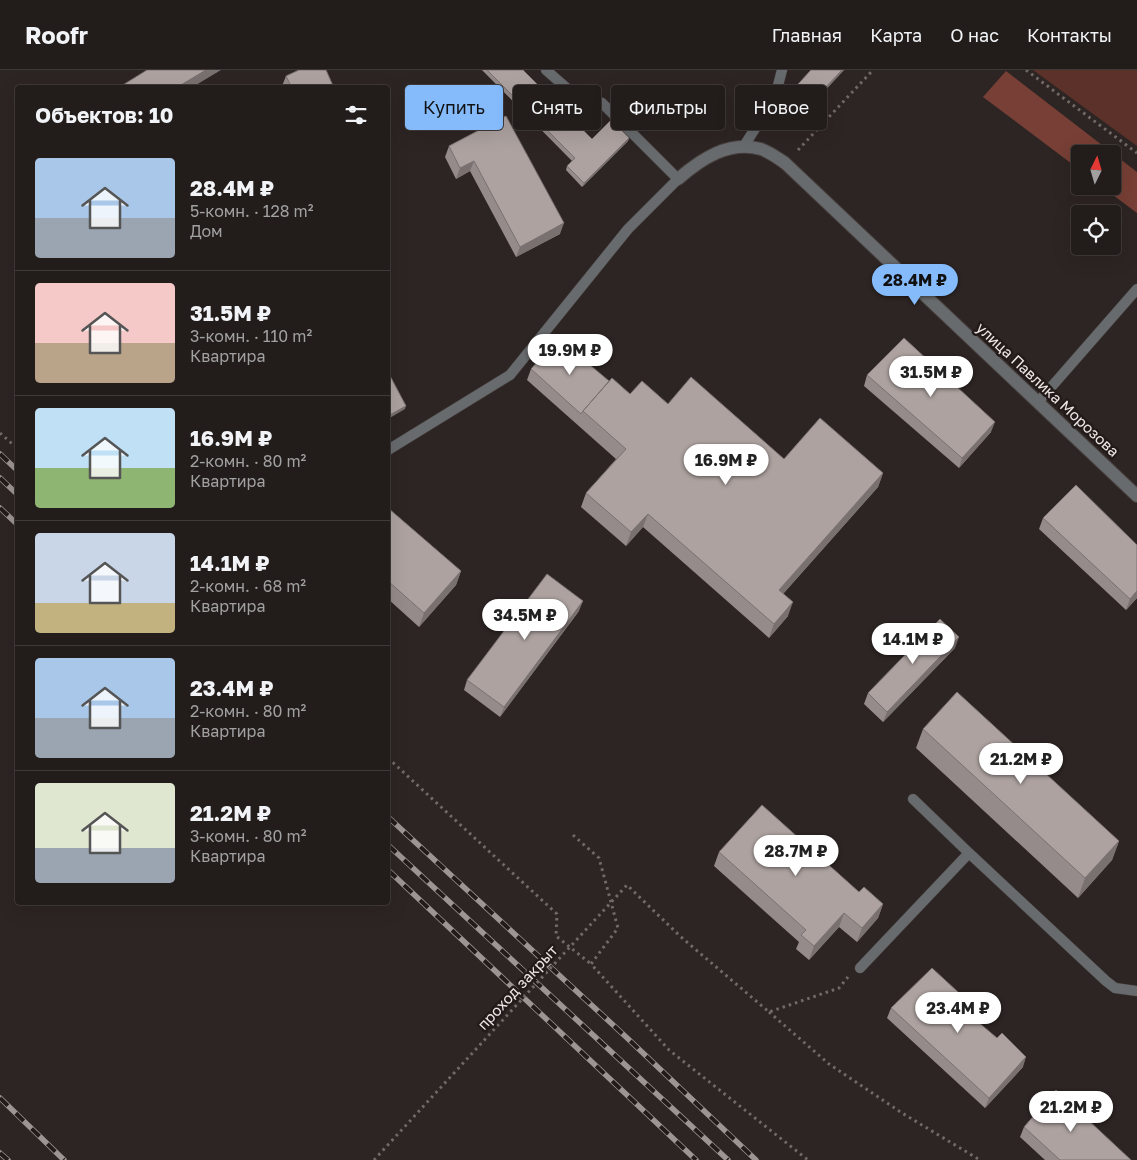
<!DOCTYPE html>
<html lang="ru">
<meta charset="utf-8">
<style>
:root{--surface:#221c1a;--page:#2e2927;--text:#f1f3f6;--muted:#a2a1a2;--line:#3f3a39;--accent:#85bbfb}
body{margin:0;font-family:"Golos Text",sans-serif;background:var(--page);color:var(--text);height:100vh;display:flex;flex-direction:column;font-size:19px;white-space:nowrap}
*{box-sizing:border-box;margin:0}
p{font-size:16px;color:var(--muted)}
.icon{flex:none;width:28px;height:28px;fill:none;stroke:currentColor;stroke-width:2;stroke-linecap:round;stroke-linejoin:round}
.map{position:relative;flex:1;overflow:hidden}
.side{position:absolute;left:15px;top:15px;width:375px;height:820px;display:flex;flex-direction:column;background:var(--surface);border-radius:5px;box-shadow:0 5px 20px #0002,0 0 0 1px var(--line)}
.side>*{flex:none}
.guide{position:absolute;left:405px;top:15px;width:475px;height:45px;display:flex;gap:10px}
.needle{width:32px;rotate:5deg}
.buttons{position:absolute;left:1071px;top:75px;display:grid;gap:10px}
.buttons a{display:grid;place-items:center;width:50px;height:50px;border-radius:5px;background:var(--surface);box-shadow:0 5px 20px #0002,0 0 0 1px var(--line);font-size:25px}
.price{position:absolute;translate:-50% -42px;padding:0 11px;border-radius:18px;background:#fff;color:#222;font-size:16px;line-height:32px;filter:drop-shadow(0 1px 2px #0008)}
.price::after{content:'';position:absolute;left:50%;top:30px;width:15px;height:11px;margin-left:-8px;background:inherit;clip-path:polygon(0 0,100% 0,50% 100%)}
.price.selected{background:var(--accent);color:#111}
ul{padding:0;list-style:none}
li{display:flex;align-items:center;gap:15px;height:125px;padding:0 20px}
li+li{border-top:1px solid var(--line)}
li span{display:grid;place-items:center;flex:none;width:140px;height:100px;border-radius:5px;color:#555}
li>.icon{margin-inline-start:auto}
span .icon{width:60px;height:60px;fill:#fffc;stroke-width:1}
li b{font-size:21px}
h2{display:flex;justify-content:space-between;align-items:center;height:60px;padding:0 20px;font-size:21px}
.chip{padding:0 18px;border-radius:5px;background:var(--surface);box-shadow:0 5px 20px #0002,0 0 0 1px var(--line);font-size:18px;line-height:45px}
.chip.selected{background:var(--accent);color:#111}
header{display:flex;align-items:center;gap:30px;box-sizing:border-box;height:70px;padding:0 25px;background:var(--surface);border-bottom:1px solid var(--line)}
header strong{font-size:24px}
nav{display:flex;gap:28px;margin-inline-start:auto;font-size:18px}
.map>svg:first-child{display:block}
</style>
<header>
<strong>Roofr</strong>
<nav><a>Главная</a><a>Карта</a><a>О нас</a><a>Контакты</a></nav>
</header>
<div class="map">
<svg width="1137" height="1090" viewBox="0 0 1137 1090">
<rect width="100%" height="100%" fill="#2d2523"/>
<path fill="#5b3129" d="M1033 0H1137V76Z"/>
<path fill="#773f35" d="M1006 1 1137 102V143L1101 116H1112V84H1080V100L983 27Z"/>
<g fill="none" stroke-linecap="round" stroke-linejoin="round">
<defs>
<path id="service" d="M744 76 775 27 782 0
M1039 331 1137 219
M388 380 510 305 628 159 678 109 602 33 578 28 546 0
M913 729 969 783
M860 898 969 783 1106 911 1115 918 1137 921"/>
<path id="minor" d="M678 109C701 89 729 70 761 79 769 82 778 88 785 93L1137 426"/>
</defs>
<use href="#service" stroke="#48403e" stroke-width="11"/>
<use href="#minor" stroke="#48403e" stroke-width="14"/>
<path stroke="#726a69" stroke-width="3" stroke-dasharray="2.5 4" stroke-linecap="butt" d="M1026 0 1137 83
M798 80 873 0
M0 363 18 379
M388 688 557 844 556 866 591 894
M573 765 599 788 618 858 591 894 669 980 808 1090
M681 867 769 942 839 918 848 907
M769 942 829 994 902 1043 980 1090"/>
<use href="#service" stroke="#686b6e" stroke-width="10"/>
<use href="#minor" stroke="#686b6e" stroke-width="12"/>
<defs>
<path id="rail" d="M0 384 18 401
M0 408 18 425
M0 438 18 455
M388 747 625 966 756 1090
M388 775 728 1090
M388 800 696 1090
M0 1028 64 1090
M0 1083 8 1090"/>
</defs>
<use href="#rail" stroke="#9c9594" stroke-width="5.5"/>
<use href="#rail" stroke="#231b1a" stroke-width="4" stroke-dasharray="11" stroke-linecap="butt"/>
<path stroke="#726a69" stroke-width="3" stroke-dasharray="2.5 4" stroke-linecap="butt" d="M374 1090 627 815 681 867"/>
</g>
<path fill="#958b8a" d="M482 0H523L592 69 629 68 628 71 582 117 566 100 567 96 572 91Z
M811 0H844L804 43 787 28 789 24Z
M286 6 334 18H283L282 16Z
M506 46 560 164 516 187 470 101 456 109 445 87 449 76Z
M531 299 609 311 630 324 668 334 784 389 883 403 878 417 783 524 788 546 769 568 643 457 626 476 581 437 586 423 616 389 527 310Z
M867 305 991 362 959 398 864 316Z
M388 438 461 501 456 515 419 557 388 529Z
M1043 448 1137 528 1126 540 1039 459Z
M579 541 500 647 464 620 467 610Z
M955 578 883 652 864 634 868 623Z
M923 659 1119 771 1112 790 1078 828 916 678Z
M719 782 859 822 883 834 878 848 857 872 839 857 809 890 796 879 799 872 714 796Z
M958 922 954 932 997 968 1023 997 985 1038 887 948 891 938Z
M1024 1057 1131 1090H1045L1020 1067Z"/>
<path fill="#797170" d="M206 0H221L191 18H176Z
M842 0H844L804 43 805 39Z
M629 68 628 71 582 117 584 113Z
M474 91 470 101 456 109 460 98Z
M564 153 560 164 516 187 520 177Z
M406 336 405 339 388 349V346Z
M995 352 991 362 959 398 962 388Z
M883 403 878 417 774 534 779 520Z
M648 444 643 457 626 476 631 462Z
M461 501 456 515 419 557 424 543Z
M1137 521V528L1126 540 1130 529Z
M583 531 579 541 500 647 504 637Z
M793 532 788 546 769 568 774 554Z
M959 567 955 578 883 652 887 642Z
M1119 771 1112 790 1078 828 1085 808Z
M883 834 878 848 857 872 862 858Z
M844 843 839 857 809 890 814 876Z
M958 922 954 933 951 929Z
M1026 987 1023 997 985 1038 989 1028Z"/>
<path fill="#ada2a0" stroke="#797170" d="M147 0H206L176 18H118Z
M299 0H326L334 18H292L286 6Z
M487 0H523L592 69 611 50 629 68 584 113 567 96 575 88Z
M811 0H842L805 39 789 24Z
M506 46 564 153 520 177 474 91 460 98 449 76Z
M558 268 609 311 583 341 581 344 531 299Z
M904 268 995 352 962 388 867 305Z
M388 302 406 336 388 346Z
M691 307 784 389 820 348 883 403 779 520 793 532 774 554 648 444 631 462 586 423 626 379 583 341 612 308 630 324 642 311 668 334Z
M1076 415 1137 475V521L1130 529 1043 448Z
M388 438 461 501 424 543 388 511Z
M547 504 583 531 504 637 467 610Z
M940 549 959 567 887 642 868 623Z
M957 622 1119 771 1085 808 923 659Z
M762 735 859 822 864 817 883 834 862 858 844 843 814 876 801 865 806 860 719 782Z
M932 898 958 922 951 929 997 968 1002 963 1026 987 989 1028 891 938Z
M1056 1020 1131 1090H1060L1024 1057Z"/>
<g text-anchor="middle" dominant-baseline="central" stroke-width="5" stroke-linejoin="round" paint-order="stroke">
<g font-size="15" fill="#eee8e7" stroke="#231b1a">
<text transform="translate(1048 319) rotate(43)">улица Павлика Морозова</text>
<text transform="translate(517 917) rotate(-47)">проход закрыт</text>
</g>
</g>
</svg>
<div class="buttons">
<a><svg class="needle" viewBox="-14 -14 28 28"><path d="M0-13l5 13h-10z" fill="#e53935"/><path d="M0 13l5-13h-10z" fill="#a2a1a2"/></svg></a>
<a><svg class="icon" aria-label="locate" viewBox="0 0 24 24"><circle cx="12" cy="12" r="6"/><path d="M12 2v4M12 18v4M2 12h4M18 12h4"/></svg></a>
</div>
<b class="price selected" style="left:915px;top:236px">28.4M ₽</b>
<b class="price" style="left:570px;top:306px">19.9M ₽</b>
<b class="price" style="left:931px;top:328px">31.5M ₽</b>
<b class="price" style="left:726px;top:416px">16.9M ₽</b>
<b class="price" style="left:525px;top:571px">34.5M ₽</b>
<b class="price" style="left:913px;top:595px">14.1M ₽</b>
<b class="price" style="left:1021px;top:715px">21.2M ₽</b>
<b class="price" style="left:796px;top:807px">28.7M ₽</b>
<b class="price" style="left:958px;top:964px">23.4M ₽</b>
<b class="price" style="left:1071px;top:1063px">21.2M ₽</b>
<div class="guide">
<a class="chip selected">Купить</a>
<a class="chip">Снять</a>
<a class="chip">Фильтры</a>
<a class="chip">Новое</a>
</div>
<section class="side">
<h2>Объектов: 10<svg class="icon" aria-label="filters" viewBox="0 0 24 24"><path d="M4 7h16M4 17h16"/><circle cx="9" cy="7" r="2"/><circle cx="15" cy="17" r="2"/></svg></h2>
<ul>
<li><span style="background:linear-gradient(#a9c7e8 60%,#9aa5b1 0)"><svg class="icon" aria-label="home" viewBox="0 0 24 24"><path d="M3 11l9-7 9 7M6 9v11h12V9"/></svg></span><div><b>28.4M ₽</b><p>5-комн. · 128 m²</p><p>Дом</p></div></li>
<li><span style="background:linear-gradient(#f6c9c9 60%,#b9a48a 0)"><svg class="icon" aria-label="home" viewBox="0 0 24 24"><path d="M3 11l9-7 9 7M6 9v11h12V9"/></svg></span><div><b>31.5M ₽</b><p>3-комн. · 110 m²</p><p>Квартира</p></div></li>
<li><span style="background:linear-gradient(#bfe0f5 60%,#8fb573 0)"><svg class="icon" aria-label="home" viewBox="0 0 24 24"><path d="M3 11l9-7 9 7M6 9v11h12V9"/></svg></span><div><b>16.9M ₽</b><p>2-комн. · 80 m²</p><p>Квартира</p></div></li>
<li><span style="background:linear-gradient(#c9d6e8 70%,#c2b280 0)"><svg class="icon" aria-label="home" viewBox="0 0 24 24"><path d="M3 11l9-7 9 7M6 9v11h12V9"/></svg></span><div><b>14.1M ₽</b><p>2-комн. · 68 m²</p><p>Квартира</p></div></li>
<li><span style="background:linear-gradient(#a9c7e8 60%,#9aa5b1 0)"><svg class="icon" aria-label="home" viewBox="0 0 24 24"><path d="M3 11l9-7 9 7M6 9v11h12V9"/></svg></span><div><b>23.4M ₽</b><p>2-комн. · 80 m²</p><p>Квартира</p></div></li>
<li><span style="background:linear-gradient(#dfe7d0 65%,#9aa5b1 0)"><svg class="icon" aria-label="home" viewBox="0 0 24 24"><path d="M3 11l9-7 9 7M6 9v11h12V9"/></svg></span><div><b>21.2M ₽</b><p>3-комн. · 80 m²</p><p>Квартира</p></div></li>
</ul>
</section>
</div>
